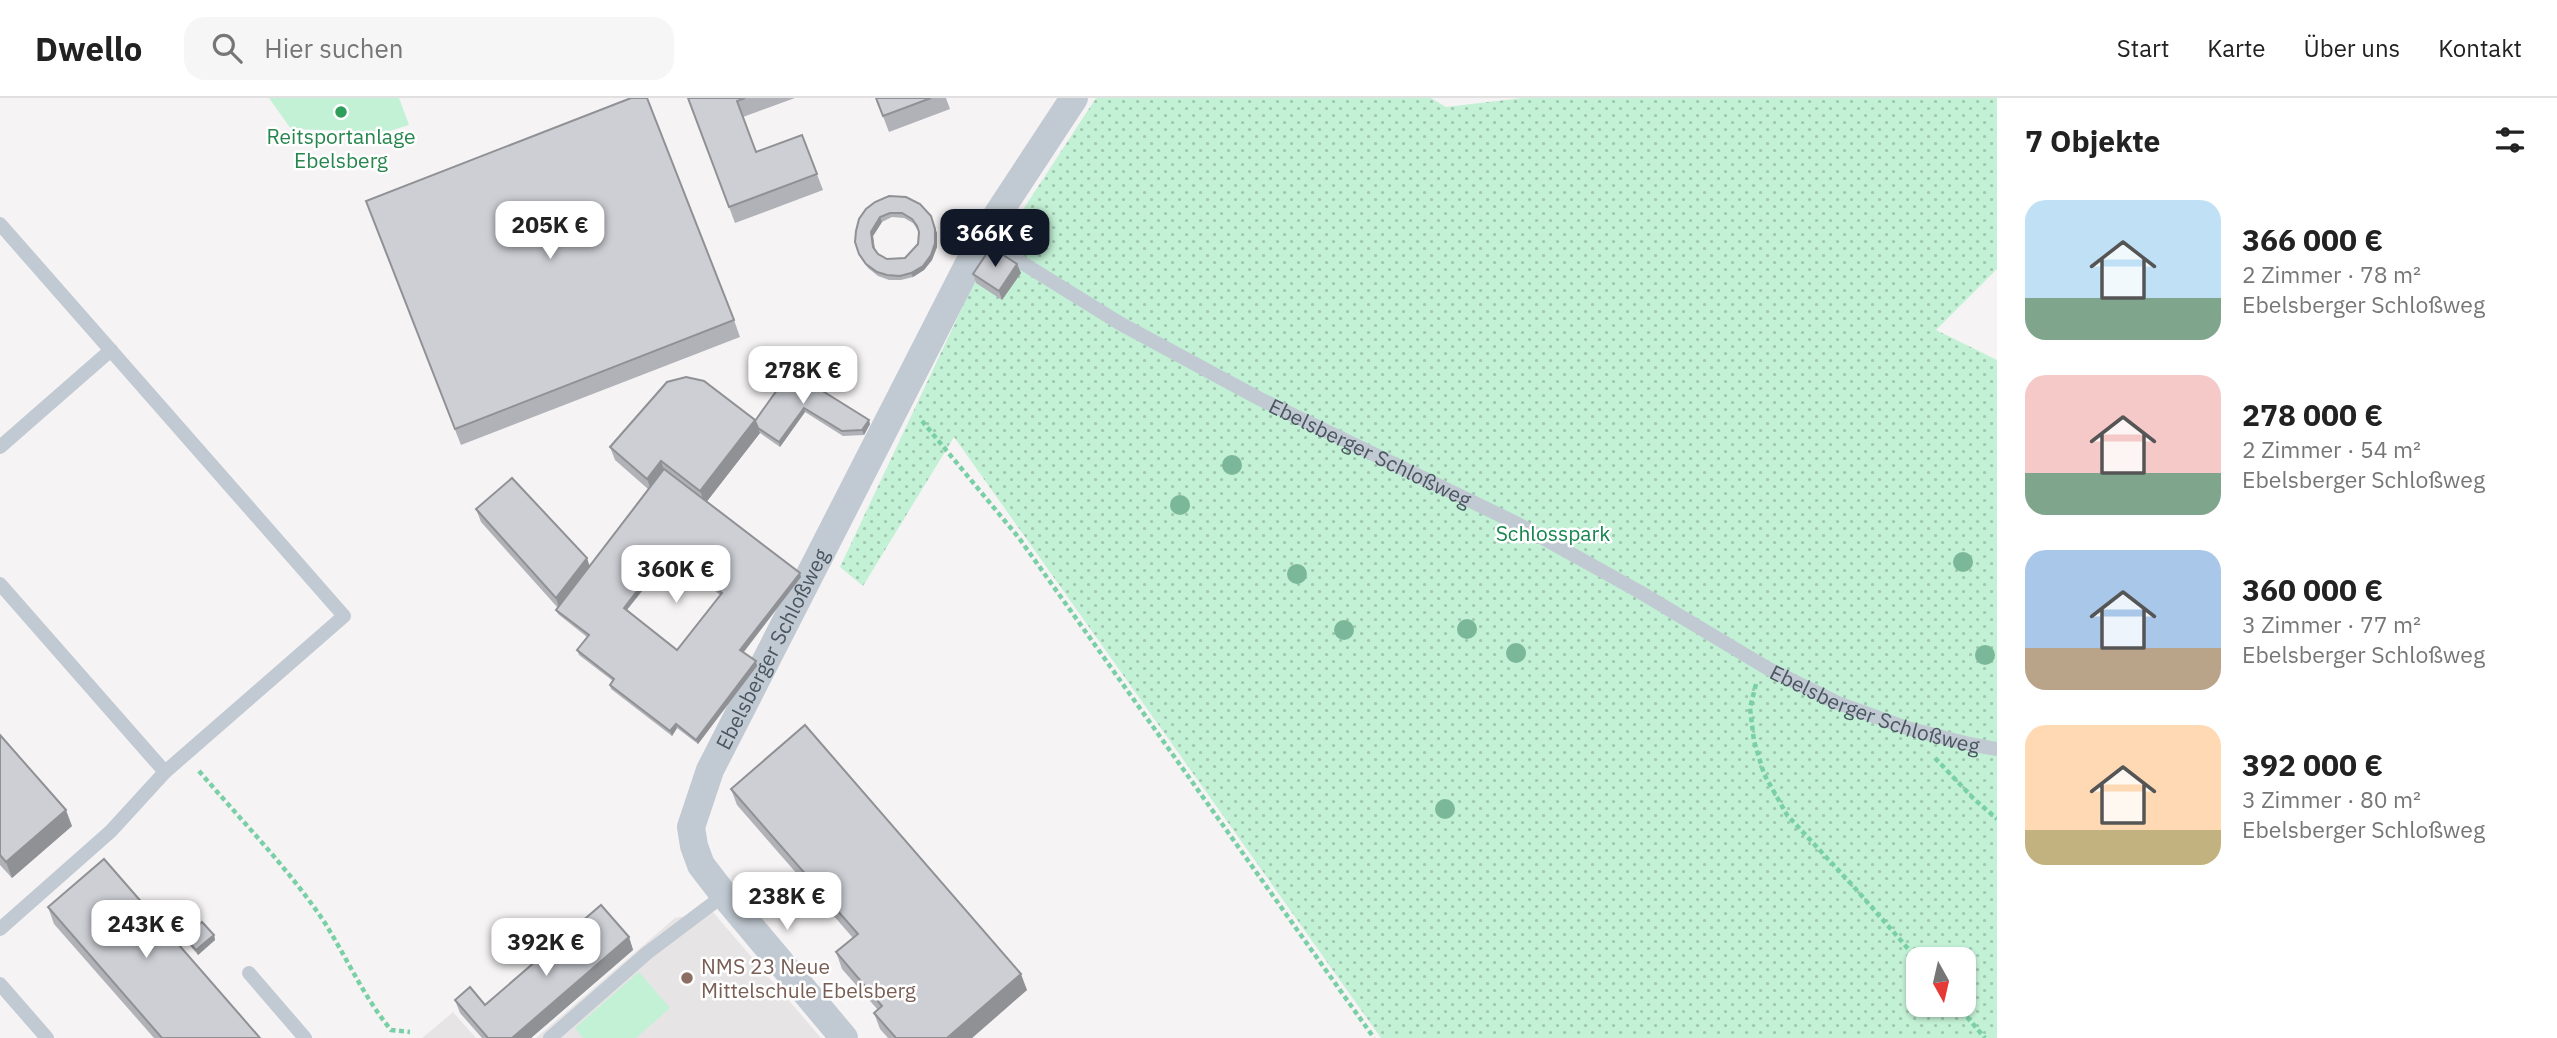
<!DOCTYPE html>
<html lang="de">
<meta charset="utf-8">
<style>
:root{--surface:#fff;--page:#f6f6f6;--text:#222;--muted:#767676;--line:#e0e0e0;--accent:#111827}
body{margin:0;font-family:"IBM Plex Sans",sans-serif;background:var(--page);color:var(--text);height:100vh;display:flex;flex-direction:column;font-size:26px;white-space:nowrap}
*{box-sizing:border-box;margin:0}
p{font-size:23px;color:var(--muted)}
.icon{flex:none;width:38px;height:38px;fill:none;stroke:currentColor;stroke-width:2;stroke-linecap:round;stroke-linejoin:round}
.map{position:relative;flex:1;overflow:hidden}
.side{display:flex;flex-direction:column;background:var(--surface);width:560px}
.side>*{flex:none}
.needle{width:46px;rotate:172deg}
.fabs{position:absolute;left:1906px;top:849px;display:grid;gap:14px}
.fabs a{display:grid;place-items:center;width:70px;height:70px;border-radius:14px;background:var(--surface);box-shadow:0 2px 5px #0004;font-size:35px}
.price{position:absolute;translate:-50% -60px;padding:0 16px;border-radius:14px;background:#fff;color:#222;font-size:23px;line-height:46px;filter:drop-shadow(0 2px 4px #0008)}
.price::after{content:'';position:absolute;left:50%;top:42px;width:21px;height:16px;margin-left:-10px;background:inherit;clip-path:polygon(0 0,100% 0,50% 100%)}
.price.active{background:var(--accent);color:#fff}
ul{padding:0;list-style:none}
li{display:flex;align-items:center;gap:21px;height:175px;padding:0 28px}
li span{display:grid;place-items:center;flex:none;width:196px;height:140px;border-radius:21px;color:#555}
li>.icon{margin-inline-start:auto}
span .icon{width:84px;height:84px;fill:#fffc;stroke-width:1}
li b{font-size:30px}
h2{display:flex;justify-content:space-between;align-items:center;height:84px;padding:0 28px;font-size:30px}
header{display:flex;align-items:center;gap:42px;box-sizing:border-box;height:98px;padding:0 35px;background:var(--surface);border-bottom:2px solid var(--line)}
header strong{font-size:33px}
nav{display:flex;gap:38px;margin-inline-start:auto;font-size:24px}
.search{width:490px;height:63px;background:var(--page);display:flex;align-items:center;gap:18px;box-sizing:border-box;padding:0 24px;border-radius:21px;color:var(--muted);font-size:26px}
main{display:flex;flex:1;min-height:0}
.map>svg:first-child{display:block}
</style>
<header>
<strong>Dwello</strong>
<div class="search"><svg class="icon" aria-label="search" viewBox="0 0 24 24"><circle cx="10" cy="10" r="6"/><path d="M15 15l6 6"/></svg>Hier suchen</div>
<nav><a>Start</a><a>Karte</a><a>Über uns</a><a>Kontakt</a></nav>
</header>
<main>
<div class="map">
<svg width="1997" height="940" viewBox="0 0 1997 940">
<defs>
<pattern id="park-dots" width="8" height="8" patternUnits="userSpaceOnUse" patternTransform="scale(1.75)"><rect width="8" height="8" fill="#c3f1d5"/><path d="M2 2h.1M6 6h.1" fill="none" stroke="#a0c6b0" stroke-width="1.8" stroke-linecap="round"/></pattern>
</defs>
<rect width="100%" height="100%" fill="#f5f3f3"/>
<path fill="#e6e4e5" d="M712 813 821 940H536L675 820Z
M453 914 476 940H422L433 931Z"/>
<path fill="#c3f1d5" d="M269 0H399L409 27 386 34 291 31Z
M639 874 670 910 636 940H583L575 930Z"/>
<path fill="url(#park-dots)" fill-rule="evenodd" d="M1096 0H1431L1446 9 1522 0H1997V171L1936 232 1997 262V940H1381L954 339 863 488 840 469 971 191ZM1918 861H1964V906H1918Z"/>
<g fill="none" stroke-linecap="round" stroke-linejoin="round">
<path stroke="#7ad0a6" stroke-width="4.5" stroke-dasharray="5 3.5" stroke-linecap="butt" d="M922 323 1019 440 1374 940
M1756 586 1750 610 1754 643 1764 676 1787 717 1854 789 1918 862
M1935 660 1974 701 1997 721
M199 673C241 722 287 769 323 822 346 858 363 898 391 932L410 934
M1956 906 1985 940"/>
<g stroke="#c1cad2" stroke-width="14">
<path d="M0 126 344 518 165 674 111 733 0 831"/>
<path id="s1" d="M982 140 1121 226 1260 301 1516 425 1640 494 1767 570 1838 605 1907 630 1969 646 1997 651"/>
<path d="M0 349 111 252"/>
<path d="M0 486 165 674"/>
<path d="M249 875 305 940"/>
<path d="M0 886 47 940"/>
<path d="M550 940 647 855 724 797"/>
</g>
<path stroke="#c1cad2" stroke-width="28" id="s2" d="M844 940 724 797 701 767 694 748 691 729 710 672 982 140 1074 0"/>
</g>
<g fill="#7bb799">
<circle cx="1232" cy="367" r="10"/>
<circle cx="1180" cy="407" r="10"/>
<circle cx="1963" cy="464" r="10"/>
<circle cx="1297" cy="476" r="10"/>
<circle cx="1467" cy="531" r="10"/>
<circle cx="1344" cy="532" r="10"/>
<circle cx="1516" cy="555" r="10"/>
<circle cx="1985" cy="557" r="10"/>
<circle cx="1445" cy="711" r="10"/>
</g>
<path fill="#b0b2b7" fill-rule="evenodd" d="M688 0H795L743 19 756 54 802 37 823 92 735 125Z
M876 0H946L950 11 889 34Z
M866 111 931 118 937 135V149L932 162 924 172 913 179 901 182H889L878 178 868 170 861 160 855 144ZM892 119 904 120 913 125 919 134 918 146 905 160 887 161 878 156 875 151 873 138 882 124Z
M372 119 734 222 740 239 461 347Z
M1017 166 1021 175 1002 202 976 185 973 176Z
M773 289 870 326 864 337 843 338 805 314 780 349 760 335 706 404 801 479 744 554 757 568 698 646 677 630 672 638 611 591 610 587 613 583 579 557 577 552 587 539 558 516 556 512 558 510 481 424 476 411 590 468 648 391 615 362 610 349 755 323 776 295ZM670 458 720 497 677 552 627 512Z
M0 637 72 728 12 780 0 767Z
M731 691 1027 892 972 940H888L880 931 874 915 878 912 842 871 836 854 853 840 737 707Z
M48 809 260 940H154L54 826Z
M214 837 215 842 198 857 187 844 185 840Z
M629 839 633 852 531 940H482L460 915 455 902 485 907Z"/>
<path fill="#909195" d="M880 119 882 124 873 138 875 153 871 134Z
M935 131 937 135V149L932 162 924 172 913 179 911 175Z
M1017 166 1021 175 1002 202 999 193Z
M804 310 805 314 780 349 779 344Z
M755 322 760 335 705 406 700 393Z
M869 322 870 326 864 337 862 332Z
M661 363 665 375 652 394 647 381Z
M668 453 670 458 625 514 624 510Z
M587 460 591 472 560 513 556 500Z
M800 475 801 479 742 556 740 552Z
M756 563 757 568 698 646 696 642Z
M676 626 677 630 672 638 670 633Z
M66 712 72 728 12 780 6 764Z
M214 837 215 842 198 857 196 852Z
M629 839 633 852 531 940H512Z
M1021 876 1027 892 972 940H947Z"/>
<path fill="#cdcfd5" stroke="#909195" stroke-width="2" fill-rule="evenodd" d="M631 0H647L734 222 455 331 366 103Z
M688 0H745L737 3 756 54 802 37 817 76 729 109Z
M876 0H931L883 18Z
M889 98 906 99 920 106 931 118 935 131V145L931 157 923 168 911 175 900 178 887 177 877 174 866 166 859 156 855 144 856 133 859 121 866 111 875 104ZM890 115H902L912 121 917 128 919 134 918 146 905 160 887 161 878 156 873 149 871 134 880 119Z
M991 149 1017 166 999 193 973 176Z
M773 262 869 322 862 332 842 333 804 310 779 344 758 330 755 323 777 292 773 289Z
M686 279 704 283 755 322 700 393 661 363 647 381 610 349 667 284Z
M664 371 800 475 740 552 756 563 696 642 676 626 670 633 610 587 614 581 577 552 589 537 556 512ZM668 453 722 495 677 552 624 510Z
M512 380 587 460 556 500 476 411Z
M805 627 1021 876 947 940H896L874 915 882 908 836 854 858 836 731 691Z
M0 637 66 712 6 764 0 757Z
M104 761 260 940H162L48 809Z
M601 807 629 839 512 940H488L455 902 470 889 485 907Z
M202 824 214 837 196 852 185 840Z"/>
<circle fill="#2e9e5b" stroke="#fff" stroke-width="2.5" cx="341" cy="14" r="7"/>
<circle fill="#8d6e63" stroke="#fff" stroke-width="2.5" cx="687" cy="880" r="7"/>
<g text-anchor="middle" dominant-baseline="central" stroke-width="5" stroke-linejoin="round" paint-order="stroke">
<g font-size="21" fill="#27864d" stroke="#fff">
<text x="341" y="38">Reitsportanlage<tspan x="341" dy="24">Ebelsberg</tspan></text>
</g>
<g font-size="21" fill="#4a5661" stroke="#fff">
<text stroke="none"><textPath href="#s1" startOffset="444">Ebelsberger Schloßweg</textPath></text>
<text stroke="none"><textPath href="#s2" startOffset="460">Ebelsberger Schloßweg</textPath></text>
<text stroke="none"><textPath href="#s1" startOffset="1012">Ebelsberger Schloßweg</textPath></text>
</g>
<g font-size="21" fill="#17864f" stroke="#fff">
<text x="1553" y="435">Schlosspark</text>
</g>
<g font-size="21" fill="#785e54" stroke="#fff" text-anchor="start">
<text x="701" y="868">NMS 23 Neue<tspan x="701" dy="24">Mittelschule Ebelsberg</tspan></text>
</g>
</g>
</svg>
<div class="fabs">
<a><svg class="needle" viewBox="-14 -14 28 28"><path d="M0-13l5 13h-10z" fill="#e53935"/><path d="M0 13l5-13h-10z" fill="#767676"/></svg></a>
</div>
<b class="price" style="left:550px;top:163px">205K €</b>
<b class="price active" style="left:995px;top:171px">366K €</b>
<b class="price" style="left:803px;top:308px">278K €</b>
<b class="price" style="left:676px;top:507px">360K €</b>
<b class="price" style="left:787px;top:834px">238K €</b>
<b class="price" style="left:146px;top:862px">243K €</b>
<b class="price" style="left:546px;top:880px">392K €</b>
</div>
<section class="side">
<h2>7 Objekte<svg class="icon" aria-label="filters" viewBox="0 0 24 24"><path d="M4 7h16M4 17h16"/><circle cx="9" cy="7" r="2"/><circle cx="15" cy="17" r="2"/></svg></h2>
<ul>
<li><span style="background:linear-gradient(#bfe0f5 70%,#7fa58c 0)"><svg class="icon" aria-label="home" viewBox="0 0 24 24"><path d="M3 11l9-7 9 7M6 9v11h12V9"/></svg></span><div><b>366 000 €</b><p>2 Zimmer · 78 m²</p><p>Ebelsberger Schloßweg</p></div></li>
<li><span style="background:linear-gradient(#f6c9c9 70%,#7fa58c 0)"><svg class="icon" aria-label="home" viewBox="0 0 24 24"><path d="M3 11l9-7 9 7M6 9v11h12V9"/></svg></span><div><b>278 000 €</b><p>2 Zimmer · 54 m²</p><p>Ebelsberger Schloßweg</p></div></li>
<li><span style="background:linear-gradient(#a9c7e8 70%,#b9a48a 0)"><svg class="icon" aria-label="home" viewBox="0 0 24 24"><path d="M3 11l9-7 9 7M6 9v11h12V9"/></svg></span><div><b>360 000 €</b><p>3 Zimmer · 77 m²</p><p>Ebelsberger Schloßweg</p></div></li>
<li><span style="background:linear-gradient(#ffd9b3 75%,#c2b280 0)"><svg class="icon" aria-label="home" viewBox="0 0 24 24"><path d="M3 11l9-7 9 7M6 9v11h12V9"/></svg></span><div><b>392 000 €</b><p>3 Zimmer · 80 m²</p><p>Ebelsberger Schloßweg</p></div></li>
</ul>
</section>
</main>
